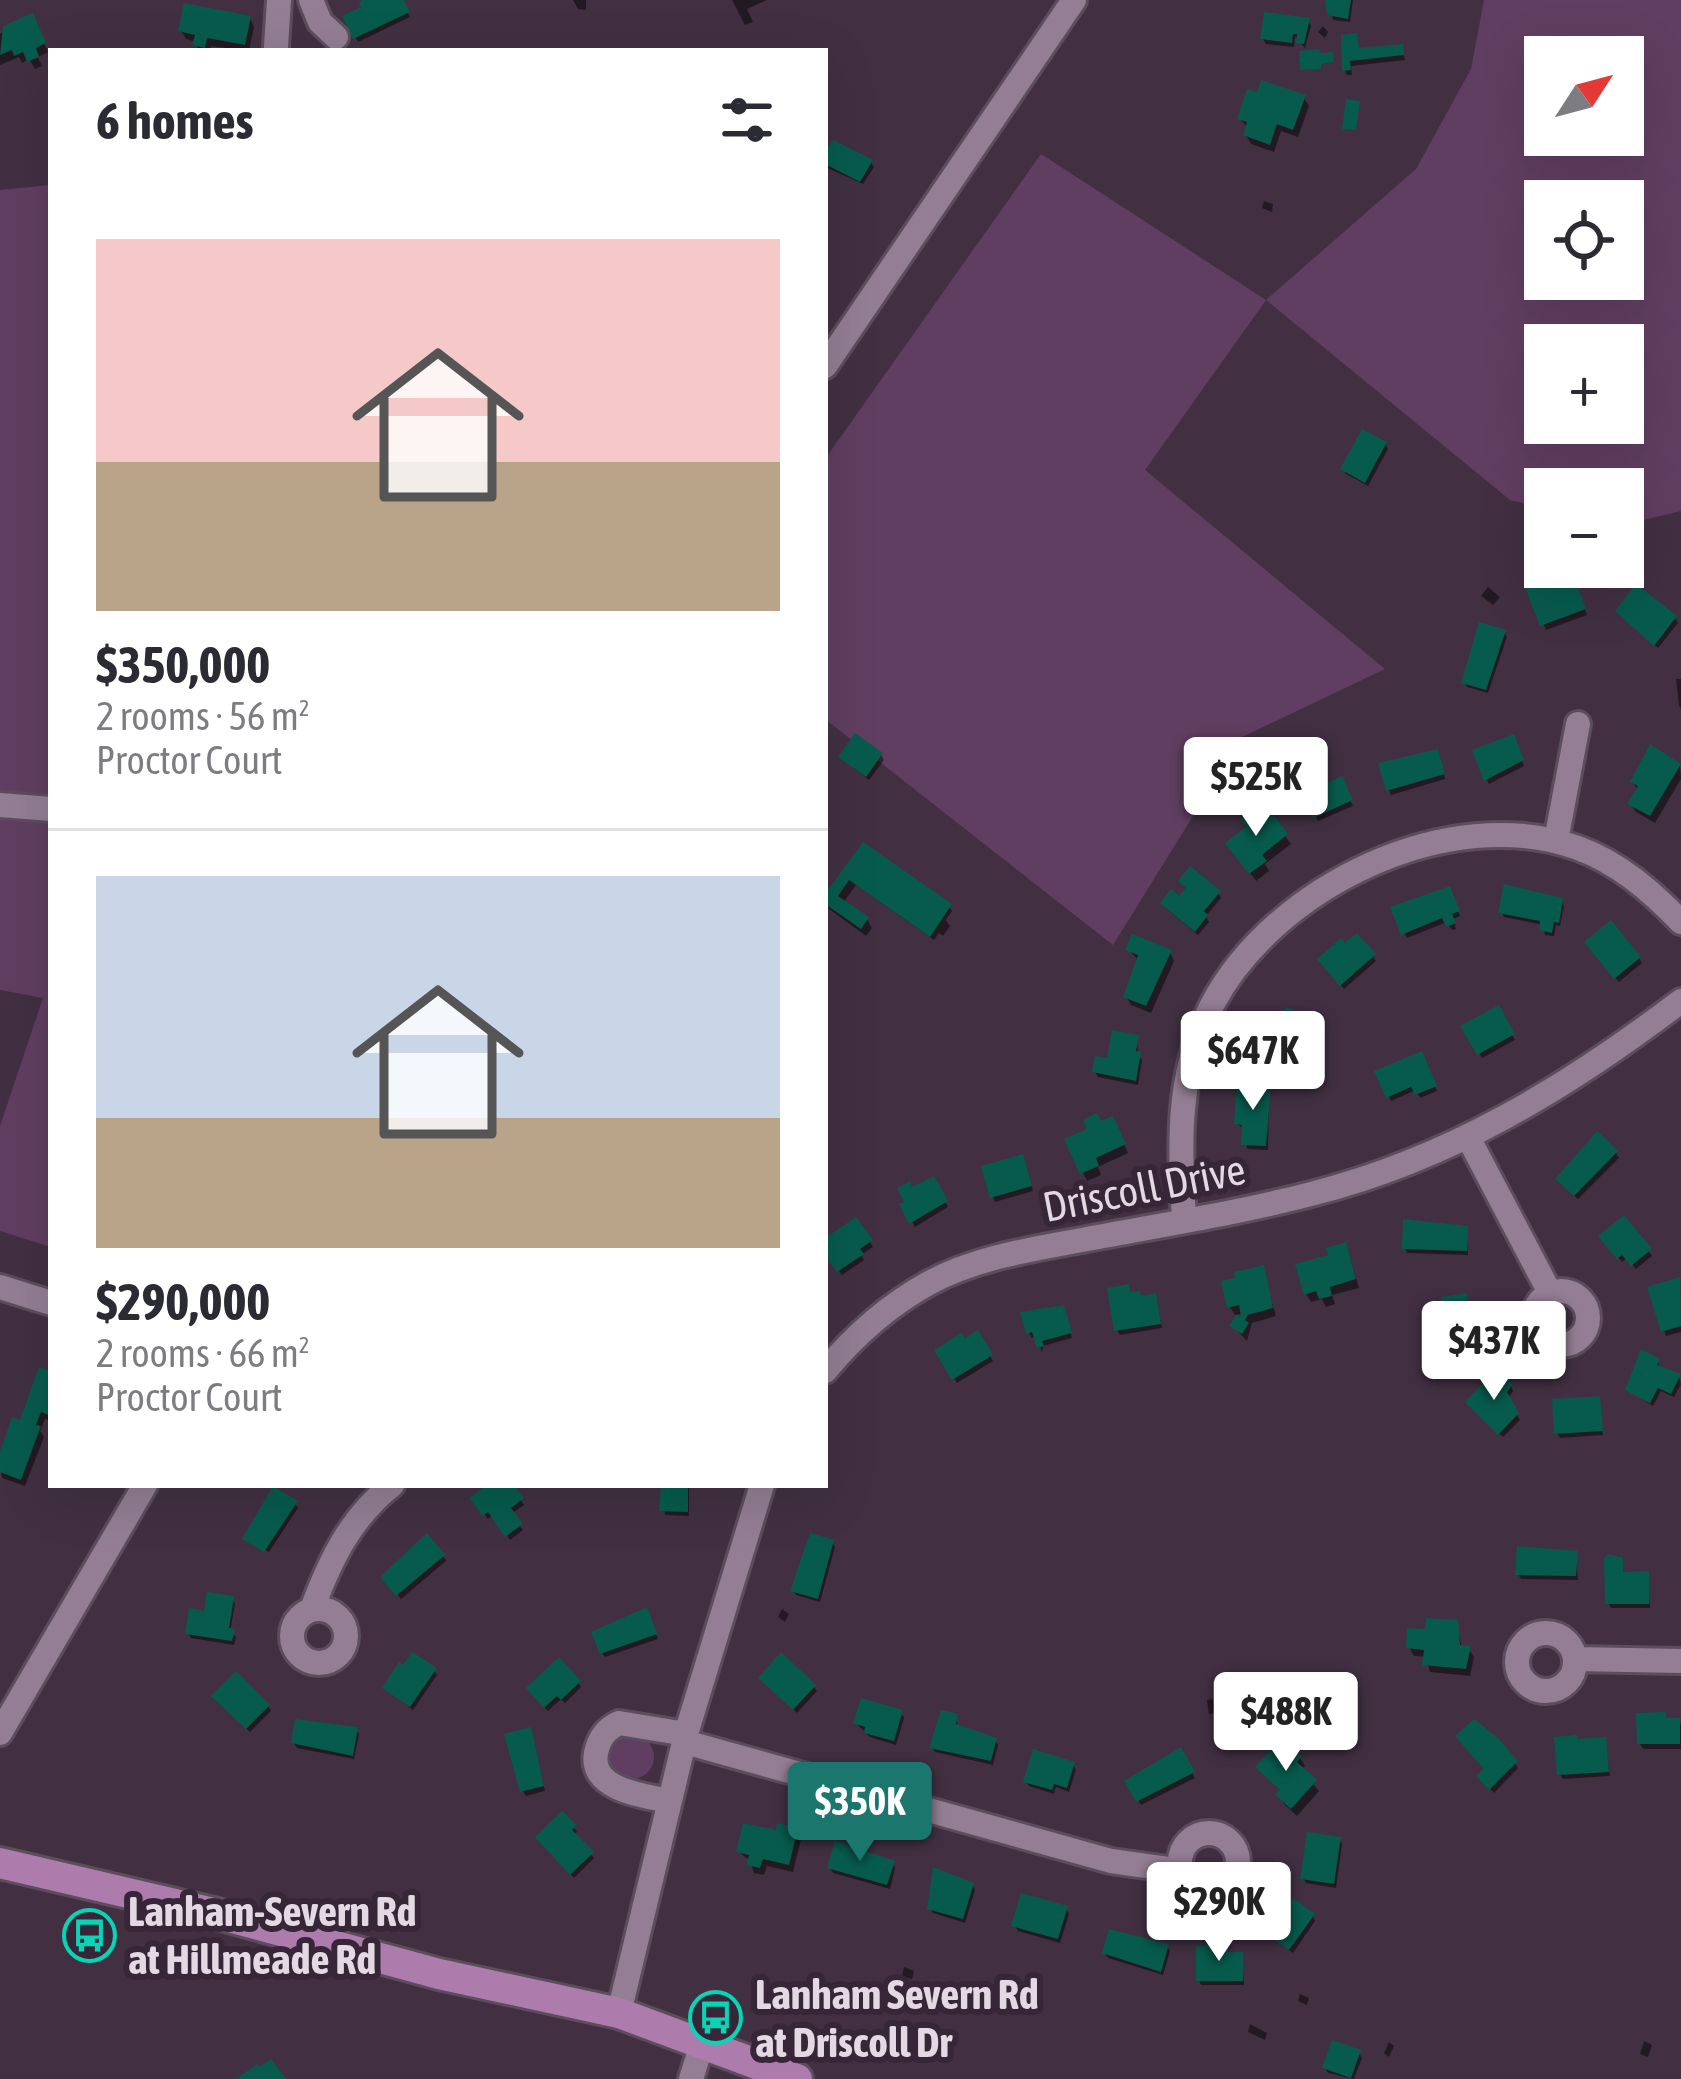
<!DOCTYPE html>
<meta charset="utf-8">
<style>
:root{--surface:#fff;--page:#f7f7f7;--text:#2b2b33;--muted:#7c7c81;--line:#e1e1e2;--accent:#1b776e}
body{margin:0;font-family:"Asap Condensed",sans-serif;background:var(--page);color:var(--text);height:100vh;display:flex;flex-direction:column;font-size:45px;white-space:nowrap}
*{box-sizing:border-box;margin:0}
p{font-size:39px;color:var(--muted)}
.icon{flex:none;width:66px;height:66px;fill:none;stroke:currentColor;stroke-width:2;stroke-linecap:round;stroke-linejoin:round}
.map{position:relative;flex:1;overflow:hidden}
.sheet{position:absolute;left:48px;top:48px;width:780px;height:1440px;display:flex;flex-direction:column;background:var(--surface);border-radius:0px;box-shadow:0 12px 48px #0002}
.sheet>*{flex:none}
.needle{width:78px;rotate:54deg}
.buttons{position:absolute;left:1524px;top:36px;display:grid;gap:24px}
.buttons a{display:grid;place-items:center;width:120px;height:120px;border-radius:0px;background:var(--surface);box-shadow:0 12px 48px #0002;font-size:60px}
.price{position:absolute;translate:-50% -102px;padding:0 27px;border-radius:12px;background:#fff;color:#222;font-size:39px;line-height:78px;filter:drop-shadow(0 3px 6px #0008)}
.price::after{content:'';position:absolute;left:50%;top:72px;width:36px;height:27px;margin-left:-18px;background:inherit;clip-path:polygon(0 0,100% 0,50% 100%)}
.price.active{background:var(--accent);color:#fff}
ul{padding:0;list-style:none}
li{display:grid;align-content:center;gap:24px;height:636px;padding:0 48px}
li+li{border-top:3px solid var(--line)}
li span{display:grid;place-items:center;height:372px;border-radius:0px;color:#555}
li>.icon{margin-inline-start:auto}
span .icon{width:216px;height:216px;fill:#fffc;stroke-width:1}
li b{font-size:51px}
h2{display:flex;justify-content:space-between;align-items:center;height:144px;padding:0 48px;font-size:51px}
.map>svg:first-child{display:block}
</style>
<div class="map">
<svg width="1681" height="2079" viewBox="0 0 1681 2079">
<rect width="100%" height="100%" fill="#423042"/>
<path fill="#603e61" fill-rule="evenodd" d="M1484 0H1681V511L1623 525V489H1545V508L1510 500 1266 300 1145 470 1385 669 1242 737 1113 945 825 719V459L1041 154 1266 300 1416 169 1471 69ZM1545 57H1623V135H1545ZM1545 201H1623V279H1545ZM1545 345H1623V423H1545Z
M51 185V1247L0 1231V1126L43 998 0 990V190Z
M610 1757a22 22 0 1 1 44 0a22 22 0 1 1-44 0Z"/>
<path fill="#0007" d="M369 0H401L410 17 358 42 346 18 365 8Z
M573 0H624H586V10L578 9Z
M732 0H767L747 9 753 22 745 25Z
M1329 0H1353L1350 22 1333 20Z
M32 17 48 52 38 57 42 66 35 69 29 59 22 63 19 57 0 65V34Z
M250 18 254 27 249 51 211 46 210 51H199L196 42 186 39 181 31Z
M1308 21 1311 26 1305 48 1295 36 1294 47 1266 44 1263 39Z
M1323 26 1328 32 1325 38 1318 32Z
M1356 36 1359 51 1401 47 1405 60 1351 66 1352 75H1347L1345 70Z
M1304 98 1309 106 1298 137 1281 131 1274 152 1251 144 1246 135 1248 128 1240 119Z
M825 147 871 162 874 167 863 184 825 167Z
M1264 201 1273 204 1272 212 1262 208Z
M1385 444 1388 449 1368 486 1346 474 1344 469Z
M1575 585 1587 615 1546 630 1528 587 1545 591Z
M1488 587 1500 597 1493 605 1481 596Z
M1618 612 1675 618 1678 623 1658 648Z
M1504 632 1507 637 1488 693 1467 687 1464 682Z
M1676 679H1681V709L1679 706Z
M1515 742 1524 766 1489 784 1487 780Z
M881 755 884 760 869 780 841 758Z
M1440 757 1445 779 1391 795 1389 790Z
M1680 764 1681 779 1655 823 1636 812 1631 804 1638 791 1633 782Z
M1341 780 1353 806 1318 821 1306 795Z
M1268 814 1291 844 1265 864 1269 871 1256 881 1234 852Z
M860 852 949 907 952 911 946 920 950 926 943 936 939 933 934 940 856 885 843 903 867 919 872 928 866 936 829 909 825 899Z
M1181 882 1218 893 1221 898 1206 916 1209 922 1198 935 1166 908 1188 890Z
M1452 895 1460 916 1453 919 1456 929 1452 930 1447 922 1407 938 1404 933Z
M1561 901 1564 906 1560 926 1556 925 1554 936 1545 935 1543 925 1504 917 1502 912Z
M1357 937 1376 961 1344 989 1323 964Z
M1591 947 1639 958 1642 963 1619 982Z
M1129 950 1170 952 1174 961 1151 1013 1131 1005 1126 996 1139 961Z
M1498 1009 1515 1040 1482 1058 1464 1027Z
M1308 1021 1311 1026 1292 1062 1264 1044Z
M1137 1038 1138 1055 1142 1060 1138 1085 1098 1077 1095 1072Z
M1421 1055 1437 1091 1420 1098 1416 1090 1391 1101 1378 1073Z
M1269 1088 1268 1150 1247 1149 1245 1129 1237 1124Z
M1100 1125 1116 1128 1128 1153 1098 1167 1101 1175 1087 1181 1068 1141Z
M1616 1153 1619 1158 1578 1199 1562 1184Z
M1025 1162 1033 1191 995 1202 993 1197Z
M933 1180 948 1207 915 1227 903 1206 908 1203 911 1190Z
M1624 1219 1652 1256 1636 1269 1627 1258 1622 1262 1605 1241Z
M856 1221 873 1247 861 1255 864 1260 842 1275 825 1251V1242Z
M1466 1229 1468 1255 1407 1253 1405 1248Z
M1349 1254 1359 1288 1332 1295 1335 1304 1326 1307 1322 1299 1311 1302 1306 1294 1332 1257Z
M1262 1269 1276 1316 1252 1323 1247 1341 1233 1326 1246 1324 1244 1313 1235 1315 1230 1307Z
M1679 1280 1681 1332 1666 1336 1651 1289Z
M1130 1292 1157 1302 1162 1328 1120 1335 1117 1330Z
M1468 1301 1478 1332 1480 1358 1455 1362 1452 1357Z
M1065 1313 1072 1338 1043 1346 1042 1352 1036 1336 1032 1338 1029 1333Z
M977 1335 993 1361 957 1383 938 1351Z
M1658 1361 1660 1369 1679 1377 1681 1384 1674 1397 1661 1391 1653 1406 1628 1389Z
M51 1374V1421L45 1419 40 1431 44 1437 25 1486 2 1478 0 1461Z
M1511 1386 1513 1391 1508 1398 1520 1420 1503 1437 1472 1407Z
M1599 1399 1603 1435 1560 1438 1557 1433Z
M492 1485H510L524 1505 511 1514 523 1530 510 1540 493 1515 488 1519 473 1499Z
M664 1485H689V1516L665 1515Z
M295 1504 298 1508 269 1552 246 1538Z
M832 1542 835 1547 820 1602 796 1595 793 1590Z
M1576 1554 1578 1580 1521 1579 1518 1574Z
M443 1556 446 1561 401 1599 387 1582Z
M1621 1560 1624 1575 1647 1574 1650 1608H1611L1608 1603Z
M232 1599 235 1604 230 1632 236 1637 234 1645 191 1638 188 1633Z
M782 1609 789 1614 785 1622 778 1617Z
M648 1616 658 1639 605 1657 602 1653Z
M1456 1623 1462 1648 1469 1649 1474 1657 1470 1676 1430 1672 1426 1657 1414 1656 1409 1647 1427 1632Z
M434 1670 437 1675 413 1710 385 1688Z
M578 1682 581 1687 565 1703 561 1699 548 1711 532 1693Z
M764 1683 814 1687 817 1691 797 1713Z
M1213 1699 1215 1713 1209 1714 1207 1700Z
M218 1701 268 1706 271 1711 250 1732Z
M901 1713 904 1718 896 1745 870 1737 856 1723Z
M956 1717 958 1728 995 1740 998 1745 993 1765 935 1752 932 1747Z
M1668 1721H1679L1681 1725V1749H1643L1640 1744Z
M356 1729 359 1734 354 1759 297 1748 294 1743Z
M532 1735 545 1791 526 1796 523 1791Z
M1605 1740 1610 1776 1563 1779 1560 1774 1578 1742Z
M1180 1751 1195 1778 1141 1805 1128 1782Z
M1286 1757 1300 1758 1305 1766 1301 1770 1319 1791 1297 1816 1284 1804 1279 1796 1282 1792 1259 1768Z
M1515 1763 1518 1768 1494 1793 1483 1781Z
M1073 1765 1076 1770 1069 1792 1056 1787 1054 1794 1029 1786 1026 1781Z
M574 1827 577 1832 573 1835 594 1858 574 1878 542 1842Z
M796 1830 801 1839 793 1872 767 1866 764 1875 754 1873 750 1861 739 1852 778 1833Z
M1340 1839 1342 1844 1336 1888 1306 1883 1303 1878Z
M892 1863 895 1868 890 1889 833 1873 830 1868Z
M972 1885 975 1890 965 1923 933 1913 930 1908Z
M1066 1909 1069 1914 1060 1943 1018 1931 1015 1926Z
M1313 1916 1315 1921 1293 1953 1265 1931Z
M1167 1946 1170 1951 1163 1975 1108 1958 1105 1953Z
M1242 1955 1244 1985H1201L1199 1980Z
M904 1967 914 1971 912 1979 902 1976Z
M1300 1994 1309 1998 1307 2005 1298 2001Z
M1250 2024 1267 2033 1265 2040 1248 2032Z
M1644 2041 1652 2045 1648 2057 1640 2054Z
M1389 2042 1394 2046 1389 2057 1384 2053Z
M1359 2053 1362 2058 1354 2079 1328 2073 1325 2068Z"/>
<path fill="#075b4d" d="M362 0H404L410 12 353 39 342 16 361 7 359 2Z
M1325 0H1351L1348 19 1327 15Z
M184 3 251 16 245 45 207 38 205 48 192 45 195 35 178 31Z
M1264 12 1310 18 1304 44 1296 43 1297 34H1293L1292 43 1260 39Z
M33 13 46 43 36 48 39 57 27 62 23 52 14 56 12 50 0 55 3 26Z
M1357 33 1359 48 1403 44 1404 55 1350 61 1351 70 1342 71 1341 35Z
M1319 49 1320 53 1333 52 1334 62 1321 64V69L1300 70 1299 51Z
M1261 80 1306 95 1293 130 1277 124 1270 145 1243 135 1247 122 1237 119 1247 89 1257 92Z
M1346 99 1360 101 1356 130 1342 129Z
M833 140 873 160 860 182 825 164V143L829 146Z
M1362 429 1387 442 1365 483 1340 469Z
M1574 577 1586 609 1540 626 1524 585 1542 578 1545 588Z
M1636 584 1677 616 1654 646 1615 611Z
M1479 622 1506 630 1486 690 1461 683Z
M855 733 883 753 866 777 838 757Z
M1514 734 1524 760 1484 781 1472 750Z
M1650 744 1681 764 1650 816 1627 804 1638 786 1630 782Z
M1438 749 1445 774 1386 791 1378 763Z
M1342 776 1353 800 1313 818 1302 794Z
M1269 809 1288 834 1262 855 1267 861 1249 874 1225 843 1246 827 1240 819 1253 810 1259 817Z
M863 842 952 904 930 937 849 880 838 896 869 917 861 929 825 904V894Z
M1190 866 1221 891 1204 911 1208 915 1195 932 1160 903 1171 889 1179 896 1186 888 1178 881Z
M1504 884 1563 898 1559 923 1554 922 1552 933 1539 930 1540 921 1498 913Z
M1450 886 1460 911 1452 914 1456 923 1446 927 1442 918 1401 935 1390 907Z
M1611 920 1641 957 1614 979 1584 942Z
M1357 933 1376 954 1340 986 1317 959 1341 938 1345 943Z
M1132 934 1172 950 1146 1006 1123 997 1138 955 1125 950Z
M1499 1005 1515 1034 1477 1055 1460 1026Z
M1286 1007 1310 1019 1289 1059 1260 1044 1274 1017 1279 1020Z
M1112 1030 1139 1035 1136 1051 1141 1052 1136 1081 1092 1072 1095 1056 1107 1058Z
M1422 1051 1437 1086 1415 1095 1411 1087 1386 1098 1374 1071Z
M1237 1083 1271 1085 1266 1146 1241 1145 1242 1125 1234 1124Z
M1097 1113 1101 1121 1113 1116 1126 1144 1096 1158 1099 1166 1080 1174 1064 1139 1087 1129 1083 1120Z
M1597 1131 1618 1151 1574 1196 1555 1179Z
M1023 1154 1032 1186 990 1198 981 1166Z
M934 1176 948 1201 909 1224 899 1204 904 1202 897 1188 910 1181 912 1187Z
M1624 1215 1652 1249 1631 1266 1622 1255 1617 1259 1598 1236Z
M856 1217 873 1240 860 1249 864 1254 837 1272 825 1255V1238Z
M1403 1219 1468 1226 1467 1251 1402 1249Z
M1346 1242 1356 1279 1330 1287 1332 1296 1319 1299 1316 1291 1304 1295 1295 1264 1328 1255 1326 1248Z
M1264 1265 1273 1308 1248 1315 1245 1320 1249 1323 1242 1334 1229 1326 1236 1315 1241 1316 1239 1305 1227 1308 1221 1281 1235 1278 1234 1272Z
M1680 1277 1681 1326 1661 1332 1647 1287Z
M1129 1284 1130 1292 1140 1291 1141 1296 1156 1293 1161 1324 1114 1331 1107 1288Z
M1467 1293 1469 1311 1477 1325 1479 1353 1449 1358 1441 1297Z
M1064 1305 1072 1333 1042 1341 1044 1346 1037 1348 1032 1332 1026 1334 1020 1312Z
M978 1330 993 1355 952 1380 934 1350 961 1333 965 1338Z
M1641 1349 1660 1359 1657 1365 1681 1374 1671 1394 1658 1388 1650 1403 1625 1390Z
M39 1367 51 1371V1416L41 1412 36 1425 41 1426 21 1480 0 1472V1452L12 1417 20 1420Z
M1496 1370 1513 1384 1507 1392 1519 1413 1498 1435 1465 1402Z
M1600 1396 1603 1431 1554 1434 1552 1399Z
M487 1485H514L524 1498 511 1508 523 1524 505 1537 488 1512 483 1516 469 1498Z
M661 1485H688V1512L659 1511Z
M273 1486 298 1501 264 1552 242 1539Z
M427 1533 445 1555 396 1596 380 1577Z
M810 1533 834 1540 818 1599 790 1591Z
M1517 1546 1578 1551 1576 1576 1515 1575Z
M1609 1554 1623 1558V1572L1649 1571V1604H1605L1604 1558Z
M207 1592 234 1596 229 1628 235 1629 232 1641 185 1634 189 1608 204 1611Z
M647 1607 657 1634 600 1654 591 1632Z
M1426 1618 1458 1620 1460 1645 1471 1646 1466 1669 1422 1665 1424 1650 1406 1648 1407 1628 1425 1629Z
M412 1652 437 1668 410 1707 382 1688 399 1662 403 1665Z
M781 1652 816 1685 793 1710 758 1678Z
M559 1657 581 1681 561 1700 557 1696 544 1708 526 1688Z
M236 1671 270 1705 246 1729 211 1696Z
M861 1698 903 1710 894 1741 864 1733 865 1727 853 1723Z
M941 1710 958 1714 956 1724 997 1738 991 1761 929 1748Z
M1666 1712V1718H1680V1744H1637L1636 1713Z
M295 1719 358 1727 353 1756 291 1743Z
M1474 1719 1499 1739 1518 1761 1489 1790 1476 1776 1484 1769 1455 1736Z
M531 1727 544 1786 520 1792 504 1734Z
M1577 1735 1578 1739 1606 1737 1609 1772 1557 1775 1554 1737Z
M1276 1744 1286 1752 1291 1746 1302 1756 1297 1762 1317 1780 1291 1809 1275 1795 1280 1790 1255 1767Z
M1181 1747 1195 1772 1136 1802 1124 1781Z
M1033 1749 1075 1762 1067 1788 1054 1784 1052 1790 1023 1782Z
M562 1811 577 1825 572 1830 594 1852 570 1875 535 1837Z
M743 1823 776 1830 777 1823 798 1828 789 1865 763 1859 760 1868 746 1865 749 1855 736 1852Z
M1307 1832 1341 1837 1334 1884 1300 1879Z
M835 1841 895 1861 887 1885 827 1868Z
M933 1867 974 1883 963 1919 927 1909Z
M1021 1893 1068 1906 1058 1939 1011 1926Z
M1293 1898 1315 1914 1289 1950 1262 1931 1280 1906 1285 1909Z
M1109 1929 1169 1944 1161 1972 1102 1953Z
M1196 1946H1228V1952H1243V1981H1196Z
M1332 2040 1361 2050 1351 2078 1322 2068Z
M271 2059 286 2079H236L257 2064 259 2067Z"/>
<g fill="none" stroke-linecap="round" stroke-linejoin="round">
<defs>
<path id="minor" d="M311 0 320 22 336 37
M276 47 279 0
M825 366 1074 0
M0 805 51 809
M1556 841 1578 724
M1469 1139 1550 1293
M1184 1218C1179 1144 1177 1072 1212 1005 1274 887 1449 801 1578 848 1619 863 1651 891 1681 922
M0 1287 51 1303
M1534 1318a27 27 0 1 1 54 0a27 27 0 1 1-54 0Z
M825 1371C854 1336 889 1305 929 1283 977 1257 1034 1249 1087 1239 1161 1225 1238 1213 1311 1194 1450 1159 1568 1087 1681 1001
M292 1636a27 27 0 1 1 54 0a27 27 0 1 1-54 0Z
M312 1609C330 1561 350 1518 392 1485
M1517 1662a29 29 0 1 1 58 0a29 29 0 1 1-58 0Z
M1575 1659 1681 1661
M0 1733 145 1485
M685 1742 1111 1861 1182 1871
M670 1801C645 1796 589 1790 596 1753 599 1738 606 1729 619 1723L686 1734
M1180 1862a29 29 0 1 1 58 0a29 29 0 1 1-58 0Z
M619 2013 686 1734 762 1485
M691 2079 702 2044"/>
<path id="major" d="M0 1863 218 1914 439 1974 619 2013 797 2079"/>
</defs>
<use href="#minor" stroke="#5c4d5c" stroke-width="30"/>
<use href="#major" stroke="#5c4d5c" stroke-width="36"/>
<use href="#minor" stroke="#937e93" stroke-width="24"/>
<use href="#major" stroke="#ad7cad" stroke-width="30"/>
</g>
<defs>
<symbol id="bus-ring" viewBox="-11 -11 22 22"><circle r="9.5" fill="#372637" stroke="#07d5b6" stroke-width="1.5"/><path d="M-5-6H5V4H4V6H2V4H-2V6H-4V4H-5ZM-3.5-4V0h7V-4ZM-3.5 1.2v1.5H-2V1.2ZM2 1.2v1.5H3.5V1.2Z" fill="#07d5b6"/></symbol>
</defs>
<g fill-rule="evenodd">
<use href="#bus-ring" x="60" y="1906" width="59" height="59"/>
<use href="#bus-ring" x="686" y="1988" width="59" height="59"/>
</g>
<g text-anchor="middle" dominant-baseline="central" stroke-width="12" stroke-linejoin="round" paint-order="stroke">
<g font-size="42" fill="#e3d8e3" stroke="#372637">
<text transform="translate(1144 1188) rotate(-11)">Driscoll Drive</text>
</g>
<g font-size="42" font-weight="bold" fill="#e3d8e3" stroke="#372637" text-anchor="start">
<text x="128" y="1911">Lanham-Severn Rd<tspan x="128" dy="48">at Hillmeade Rd</tspan></text>
<text x="755" y="1994">Lanham Severn Rd<tspan x="755" dy="48">at Driscoll Dr</tspan></text>
</g>
</g>
</svg>
<div class="buttons">
<a><svg class="needle" viewBox="-14 -14 28 28"><path d="M0-13l5 13h-10z" fill="#e53935"/><path d="M0 13l5-13h-10z" fill="#7c7c81"/></svg></a>
<a><svg class="icon" aria-label="locate" viewBox="0 0 24 24"><circle cx="12" cy="12" r="6"/><path d="M12 2v4M12 18v4M2 12h4M18 12h4"/></svg></a>
<a>+</a>
<a>−</a>
</div>
<b class="price" style="left:1256px;top:839px">$525K</b>
<b class="price" style="left:1253px;top:1113px">$647K</b>
<b class="price" style="left:1494px;top:1403px">$437K</b>
<b class="price" style="left:1286px;top:1774px">$488K</b>
<b class="price active" style="left:860px;top:1864px">$350K</b>
<b class="price" style="left:1219px;top:1964px">$290K</b>
<section class="sheet">
<h2>6 homes<svg class="icon" aria-label="filters" viewBox="0 0 24 24"><path d="M4 7h16M4 17h16"/><circle cx="9" cy="7" r="2"/><circle cx="15" cy="17" r="2"/></svg></h2>
<ul>
<li><span style="background:linear-gradient(#f6c9c9 60%,#b9a48a 0)"><svg class="icon" aria-label="home" viewBox="0 0 24 24"><path d="M3 11l9-7 9 7M6 9v11h12V9"/></svg></span><div><b>$350,000</b><p>2 rooms · 56 m²</p><p>Proctor Court</p></div></li>
<li><span style="background:linear-gradient(#c9d6e8 65%,#b9a48a 0)"><svg class="icon" aria-label="home" viewBox="0 0 24 24"><path d="M3 11l9-7 9 7M6 9v11h12V9"/></svg></span><div><b>$290,000</b><p>2 rooms · 66 m²</p><p>Proctor Court</p></div></li>
</ul>
</section>
</div>
